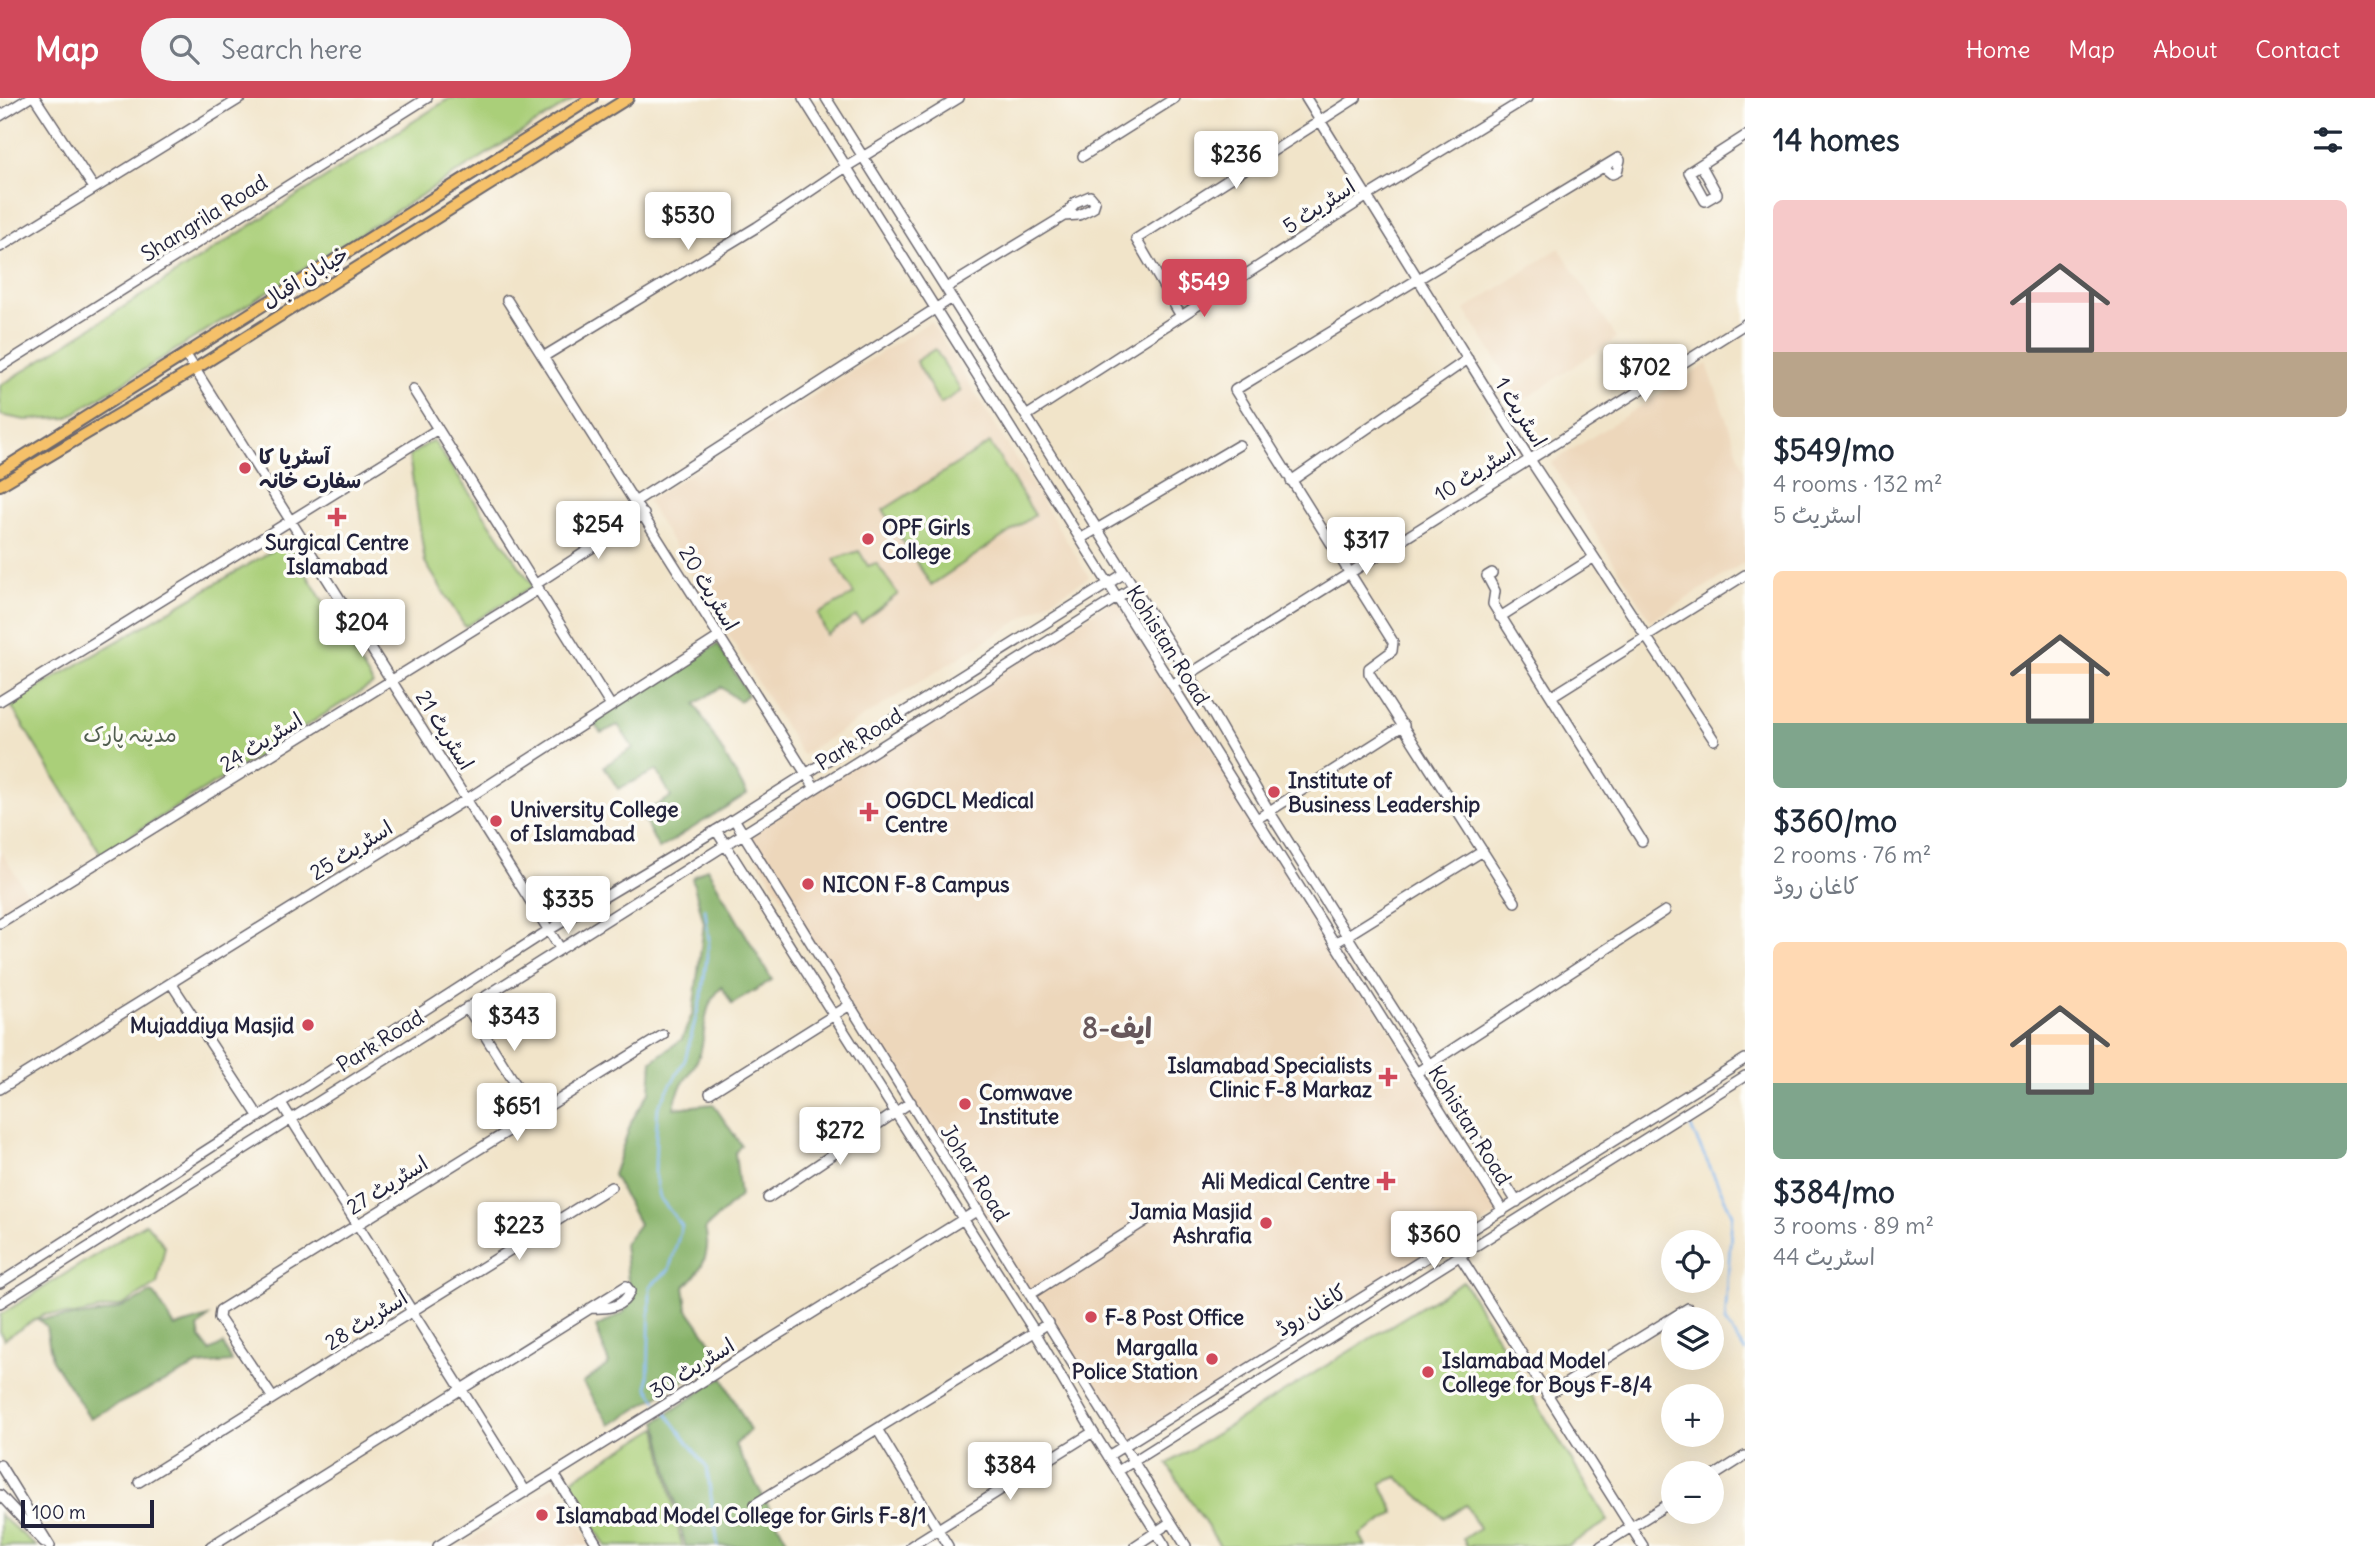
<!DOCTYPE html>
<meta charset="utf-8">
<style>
:root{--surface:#fff;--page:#f6f6f7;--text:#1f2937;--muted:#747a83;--accent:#d1495b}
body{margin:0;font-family:Delius,"Playpen Sans Arabic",sans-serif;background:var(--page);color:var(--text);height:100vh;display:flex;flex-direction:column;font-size:26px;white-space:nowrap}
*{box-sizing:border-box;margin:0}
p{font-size:23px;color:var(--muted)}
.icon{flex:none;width:38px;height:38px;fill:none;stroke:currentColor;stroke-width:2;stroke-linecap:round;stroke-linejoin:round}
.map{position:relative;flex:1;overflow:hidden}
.sheet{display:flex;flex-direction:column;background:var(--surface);width:630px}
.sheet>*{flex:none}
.buttons{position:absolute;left:1661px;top:1132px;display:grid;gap:14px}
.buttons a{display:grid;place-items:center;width:63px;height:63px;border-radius:50%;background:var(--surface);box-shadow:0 7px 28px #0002;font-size:35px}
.scale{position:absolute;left:21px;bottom:18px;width:133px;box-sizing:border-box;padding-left:7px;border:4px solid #22223b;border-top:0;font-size:19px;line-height:24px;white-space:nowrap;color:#22223b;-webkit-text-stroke:5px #fdfcf7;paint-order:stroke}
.price{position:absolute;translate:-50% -60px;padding:0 16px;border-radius:7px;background:#fff;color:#222;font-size:23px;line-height:46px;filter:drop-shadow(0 2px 4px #0008)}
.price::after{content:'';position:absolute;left:50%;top:42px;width:21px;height:16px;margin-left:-10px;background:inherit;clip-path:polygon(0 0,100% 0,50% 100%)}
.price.selected{background:var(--accent);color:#fff}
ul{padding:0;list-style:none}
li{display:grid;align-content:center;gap:14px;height:371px;padding:0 28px}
li span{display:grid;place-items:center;height:217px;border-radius:10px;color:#555}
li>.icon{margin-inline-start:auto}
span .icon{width:126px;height:126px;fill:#fffc;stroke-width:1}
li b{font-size:30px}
h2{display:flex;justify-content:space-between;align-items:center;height:84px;padding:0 28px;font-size:30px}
header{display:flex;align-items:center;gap:42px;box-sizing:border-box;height:98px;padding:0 35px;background:var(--accent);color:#fff}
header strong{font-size:33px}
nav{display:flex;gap:38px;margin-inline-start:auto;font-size:24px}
.search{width:490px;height:63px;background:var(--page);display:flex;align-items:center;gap:18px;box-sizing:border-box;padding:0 24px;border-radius:38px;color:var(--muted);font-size:26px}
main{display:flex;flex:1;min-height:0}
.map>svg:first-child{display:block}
</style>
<header>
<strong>Map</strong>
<div class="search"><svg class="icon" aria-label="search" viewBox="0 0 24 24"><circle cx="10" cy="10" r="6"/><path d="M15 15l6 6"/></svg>Search here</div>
<nav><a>Home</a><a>Map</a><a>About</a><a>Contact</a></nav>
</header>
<main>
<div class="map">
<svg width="1745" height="1448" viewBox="0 0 1745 1448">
<rect width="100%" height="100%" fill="#fdfcf7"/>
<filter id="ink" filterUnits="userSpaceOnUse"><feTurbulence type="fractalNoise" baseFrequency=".0143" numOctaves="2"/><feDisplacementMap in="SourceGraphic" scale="14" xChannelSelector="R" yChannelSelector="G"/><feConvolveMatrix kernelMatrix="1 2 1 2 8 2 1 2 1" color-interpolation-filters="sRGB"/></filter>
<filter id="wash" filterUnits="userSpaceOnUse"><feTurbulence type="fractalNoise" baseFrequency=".00686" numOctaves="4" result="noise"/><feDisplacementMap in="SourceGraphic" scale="28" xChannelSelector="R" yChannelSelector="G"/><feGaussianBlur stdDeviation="1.57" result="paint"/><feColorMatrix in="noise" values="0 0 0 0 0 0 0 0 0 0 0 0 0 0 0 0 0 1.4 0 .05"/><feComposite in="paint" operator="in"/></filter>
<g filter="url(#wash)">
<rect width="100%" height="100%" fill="#f1e4c9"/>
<path fill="#edd7bb" d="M1559 150 1617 240 1522 303 1465 212Z
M931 223 1089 479 802 657 647 403Z
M1707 266 1745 375V464L1651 523 1551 365Z
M1117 500 1503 1113 1126 1347 742 736Z
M0 752 30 799 0 818Z
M555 1388 594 1448H460Z"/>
<path fill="#aacf79" stroke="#66785a" stroke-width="2" d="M450 0H576L67 320 25 322 0 317V288Z
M935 251 961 293 940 306 916 263Z
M433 342 533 488 465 529 425 464 409 358Z
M990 345 1035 417 931 487 883 412Z
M287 444 373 586 101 756 10 606Z
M859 453 868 468 876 465 898 496 861 525 856 518 827 537 818 516 854 496 834 461Z
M146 1125 165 1148 157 1186 123 1207 74 1217 44 1216 4 1241 0 1234V1217Z
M1463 1183 1608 1423 1568 1448H1467L1463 1441 1479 1430 1466 1407 1444 1420 1397 1379 1381 1385 1395 1415 1360 1437 1366 1448H1220L1167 1366Z
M657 1330 682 1448H606L566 1385Z
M0 1416 2 1419 36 1448H0Z"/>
<path fill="#87b269" stroke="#546a52" stroke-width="2" d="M718 546 748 597 739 603 721 589 695 606 747 696 659 751 641 716 671 699 657 672 618 691 604 668 633 650 618 627 601 635 592 623Z
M707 770 772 882 732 906 722 889C700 911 708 928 700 955 694 976 678 983 674 1010L713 1006 741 1047 735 1055 740 1098 705 1131C712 1154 701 1174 684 1189L687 1210 722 1260 610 1327 583 1285 609 1266 596 1229 623 1215 634 1200 628 1183 624 1146 639 1126 613 1077 632 1022 650 993 652 963 682 941 693 914 704 825 692 780Z
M151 1195 155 1197 175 1229 208 1219 198 1230 200 1240 210 1253 223 1246 232 1264 198 1267 90 1320 52 1262 46 1228 38 1221C85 1218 108 1220 151 1195Z
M722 1279 750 1332 735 1347 790 1448H685L657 1323Z"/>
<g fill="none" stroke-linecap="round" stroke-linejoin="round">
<path stroke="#81b7f0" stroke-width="2.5" d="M1689 1025 1732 1116 1725 1224 1745 1253
M657 1303 648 1290 650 1188 669 1172 682 1128 660 1100 655 1075 656 1039 658 1009 685 962 702 896 709 842 705 811
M666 1315 707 1370 718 1448"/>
</g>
</g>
<g filter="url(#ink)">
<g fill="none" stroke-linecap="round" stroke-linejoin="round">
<defs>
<path id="minor" d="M35 0 94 90
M803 0 1503 1113
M826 0 1206 604 1269 713 1366 868 1517 1104
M1306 0 1529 360 1714 642
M0 18 29 0
M1083 58 1175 0
M1701 67 1717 96 1705 103 1689 74 1745 38
M0 149 241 0
M946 190 1064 118 1076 104 1090 98 1095 104 1093 110 1079 117 1064 118
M507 202 815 690
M1181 218 1136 141 1356 0
M186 257 560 850
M543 259 757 129 846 69 959 0
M0 269 427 0
M413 291 611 608
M1026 318 1366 99 1527 0
M1291 383 1468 261
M636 403 952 200
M1080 441 1239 347
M1492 475 1487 478 1495 493 1493 506 1642 743
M536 486 644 416
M1500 519 1593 460
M1172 587 1745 226
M1552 598 1745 477
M0 603 438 331
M734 721 1186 1448
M1257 721 1404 627
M716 732 1035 1234 1093 1334 1165 1448
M1515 804 1369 575V570L1392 553 1393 544 1235 292 1618 60 1620 62 1617 74 1612 76 1603 69
M0 825 539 491
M1335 845 1483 753
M171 885 259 1019
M467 909 535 1017
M1416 975 1665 813
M0 991 467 701 719 539
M710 995 850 907
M281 1005 526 1394
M768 1100 911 1004
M1460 1158 1643 1448
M0 1185 549 832 723 728 1125 475
M1031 1196 1159 1114
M0 1205 1134 489
M1547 1297 1688 1210
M273 1300 219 1220 220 1212 663 937
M877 1331 948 1448
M1108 1358 1745 961
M0 1367 50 1448
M1118 1373 1745 978
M554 1376 598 1448
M1712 1379 1745 1358
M139 1384 611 1089
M0 1397 44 1444
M755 1406 1049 1225
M211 1448 626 1188 630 1193C624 1210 606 1211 590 1210
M438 1448 978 1112
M911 1448 1093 1334
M1135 1448 1171 1424
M1601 1448 1673 1403"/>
<path id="major" d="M0 373 592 0
M0 387 195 271 628 0"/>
</defs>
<use href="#minor" stroke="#6a666d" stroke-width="12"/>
<use href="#major" stroke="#6a666d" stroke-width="14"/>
<use href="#minor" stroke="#fff" stroke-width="9"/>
<use href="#major" stroke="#f5c16b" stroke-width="10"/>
</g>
</g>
<g fill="#d1495b" stroke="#fdfcf7" stroke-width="2.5">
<circle cx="245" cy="370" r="7"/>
<path d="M333.5 408.5h7v7h7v7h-7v7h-7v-7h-7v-7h7z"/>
<circle cx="868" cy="441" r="7"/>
<circle cx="1274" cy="694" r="7"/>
<path d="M865.5 703.5h7v7h7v7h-7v7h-7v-7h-7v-7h7z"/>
<circle cx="496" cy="723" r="7"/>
<circle cx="808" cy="786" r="7"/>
<circle cx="308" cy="927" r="7"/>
<path d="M1384.5 968.5h7v7h7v7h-7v7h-7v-7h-7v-7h7z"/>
<circle cx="965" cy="1006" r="7"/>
<path d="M1382.5 1072.5h7v7h7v7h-7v7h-7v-7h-7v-7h7z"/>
<circle cx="1266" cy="1125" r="7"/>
<circle cx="1091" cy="1219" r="7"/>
<circle cx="1212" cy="1261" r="7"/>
<circle cx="1428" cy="1274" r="7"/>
<circle cx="542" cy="1417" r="7"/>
</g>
<g text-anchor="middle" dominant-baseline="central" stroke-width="7" stroke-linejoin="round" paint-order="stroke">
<g font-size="21" fill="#22223b" stroke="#fdfcf7">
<text transform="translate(1319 108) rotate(-33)">اسٹریٹ 5</text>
<text transform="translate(204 120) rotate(-32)">Shangrila Road</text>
<text transform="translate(305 179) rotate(-32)">خیابان اقبال</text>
<text transform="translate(1521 314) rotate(58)">اسٹریٹ 1</text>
<text transform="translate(1475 374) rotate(-32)">اسٹریٹ 10</text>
<text transform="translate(709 490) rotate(59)">اسٹریٹ 20</text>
<text transform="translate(1168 547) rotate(58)">Kohistan Road</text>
<text transform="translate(445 632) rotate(58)">اسٹریٹ 21</text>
<text transform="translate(859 641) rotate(-32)">Park Road</text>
<text transform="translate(261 644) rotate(-32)">اسٹریٹ 24</text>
<text transform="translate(351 752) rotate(-32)">اسٹریٹ 25</text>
<text transform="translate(380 943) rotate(-32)">Park Road</text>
<text transform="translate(1470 1027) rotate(58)">Kohistan Road</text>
<text transform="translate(975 1075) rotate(58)">Johar Road</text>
<text transform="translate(387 1087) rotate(-32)">اسٹریٹ 27</text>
<text transform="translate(1311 1212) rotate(-32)">کاغان روڈ</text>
<text transform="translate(366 1222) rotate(-32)">اسٹریٹ 28</text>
<text transform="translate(692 1270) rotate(-32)">اسٹریٹ 30</text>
</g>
<g font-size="21" font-weight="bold" fill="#22223b" stroke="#fdfcf7" text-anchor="start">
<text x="259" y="358">آسٹریا کا<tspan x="259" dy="24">سفارت خانہ</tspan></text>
<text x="882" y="429">OPF Girls<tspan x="882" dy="24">College</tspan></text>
<text x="337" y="444" text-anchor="middle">Surgical Centre<tspan x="337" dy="24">Islamabad</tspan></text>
<text x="1288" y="682">Institute of<tspan x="1288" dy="24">Business Leadership</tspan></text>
<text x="885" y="702">OGDCL Medical<tspan x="885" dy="24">Centre</tspan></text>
<text x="510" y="711">University College<tspan x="510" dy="24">of Islamabad</tspan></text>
<text x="822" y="786">NICON F-8 Campus</text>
<text x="294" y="927" text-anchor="end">Mujaddiya Masjid</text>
<text x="1372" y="967" text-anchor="end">Islamabad Specialists<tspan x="1372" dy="24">Clinic F-8 Markaz</tspan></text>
<text x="979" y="994">Comwave<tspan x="979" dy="24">Institute</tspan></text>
<text x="1370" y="1083" text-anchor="end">Ali Medical Centre</text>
<text x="1252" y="1113" text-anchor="end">Jamia Masjid<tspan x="1252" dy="24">Ashrafia</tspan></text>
<text x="1105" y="1219">F-8 Post Office</text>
<text x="1198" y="1249" text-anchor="end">Margalla<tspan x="1198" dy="24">Police Station</tspan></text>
<text x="1442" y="1262">Islamabad Model<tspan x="1442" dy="24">College for Boys F-8/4</tspan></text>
<text x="556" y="1417">Islamabad Model College for Girls F-8/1</text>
</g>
<g font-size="21" fill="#525f51" stroke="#fdfcf7">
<text x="130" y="636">مدینہ پارک</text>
</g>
<g font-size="28" font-weight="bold" fill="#67575b" stroke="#fdfcf7">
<text x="1117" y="930">ایف-8</text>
</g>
</g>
</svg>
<div class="buttons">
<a><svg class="icon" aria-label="locate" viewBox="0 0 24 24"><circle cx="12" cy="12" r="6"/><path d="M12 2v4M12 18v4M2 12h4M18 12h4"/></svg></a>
<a><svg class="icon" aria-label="layers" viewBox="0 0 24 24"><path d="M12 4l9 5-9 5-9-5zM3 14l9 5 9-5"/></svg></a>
<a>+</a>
<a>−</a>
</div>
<div class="scale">100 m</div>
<b class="price" style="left:1236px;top:93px">$236</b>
<b class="price" style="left:688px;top:154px">$530</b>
<b class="price selected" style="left:1204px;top:221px">$549</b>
<b class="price" style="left:1645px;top:306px">$702</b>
<b class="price" style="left:598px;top:463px">$254</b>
<b class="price" style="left:1366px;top:479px">$317</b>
<b class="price" style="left:362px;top:561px">$204</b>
<b class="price" style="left:568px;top:838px">$335</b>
<b class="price" style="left:514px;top:955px">$343</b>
<b class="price" style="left:517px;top:1045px">$651</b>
<b class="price" style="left:840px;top:1069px">$272</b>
<b class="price" style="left:519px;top:1164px">$223</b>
<b class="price" style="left:1434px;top:1173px">$360</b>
<b class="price" style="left:1010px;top:1404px">$384</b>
</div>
<section class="sheet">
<h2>14 homes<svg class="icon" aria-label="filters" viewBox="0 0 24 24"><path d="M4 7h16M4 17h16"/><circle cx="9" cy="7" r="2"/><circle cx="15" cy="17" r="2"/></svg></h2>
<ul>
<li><span style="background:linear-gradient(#f6c9c9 70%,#b9a48a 0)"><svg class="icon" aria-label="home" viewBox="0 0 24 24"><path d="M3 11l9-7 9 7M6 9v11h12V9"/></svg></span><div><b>$549/mo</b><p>4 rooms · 132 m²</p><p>اسٹریٹ 5</p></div></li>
<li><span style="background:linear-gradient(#ffd9b3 70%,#7fa58c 0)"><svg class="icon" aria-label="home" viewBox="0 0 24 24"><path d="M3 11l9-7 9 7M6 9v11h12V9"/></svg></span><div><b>$360/mo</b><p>2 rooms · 76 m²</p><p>کاغان روڈ</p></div></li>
<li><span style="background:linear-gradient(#ffd9b3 65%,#7fa58c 0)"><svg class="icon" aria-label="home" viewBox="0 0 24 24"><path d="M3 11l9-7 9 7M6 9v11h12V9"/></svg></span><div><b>$384/mo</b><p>3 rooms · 89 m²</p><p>اسٹریٹ 44</p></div></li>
</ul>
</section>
</main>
